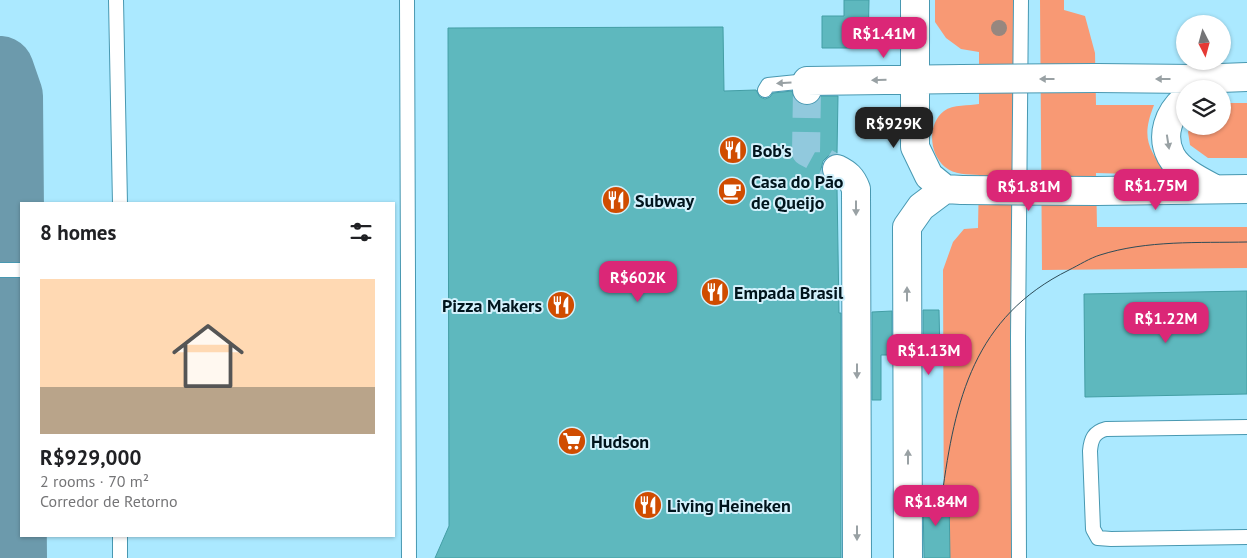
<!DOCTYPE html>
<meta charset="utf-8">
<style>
:root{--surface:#fff;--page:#f2f2f2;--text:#202124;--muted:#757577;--accent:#db2777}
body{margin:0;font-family:"PT Sans",sans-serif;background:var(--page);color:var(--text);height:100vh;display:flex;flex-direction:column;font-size:19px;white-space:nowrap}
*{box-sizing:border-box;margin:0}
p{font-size:16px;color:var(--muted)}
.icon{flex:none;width:28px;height:28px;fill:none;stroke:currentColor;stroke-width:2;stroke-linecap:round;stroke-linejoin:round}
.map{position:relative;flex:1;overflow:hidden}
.sheet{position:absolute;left:20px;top:202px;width:375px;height:335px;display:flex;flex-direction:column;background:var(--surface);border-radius:0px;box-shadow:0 1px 4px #0004}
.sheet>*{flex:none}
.needle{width:32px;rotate:174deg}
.fabs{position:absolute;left:1176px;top:15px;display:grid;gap:10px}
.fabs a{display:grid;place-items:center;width:55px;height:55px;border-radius:50%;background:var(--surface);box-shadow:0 1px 4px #0004;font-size:25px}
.price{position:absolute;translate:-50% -42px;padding:0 11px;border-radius:10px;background:var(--accent);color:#fff;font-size:16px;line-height:32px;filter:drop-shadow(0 1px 2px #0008)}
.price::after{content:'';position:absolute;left:50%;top:30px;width:15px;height:11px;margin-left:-8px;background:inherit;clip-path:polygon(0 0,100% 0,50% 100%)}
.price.active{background:#222;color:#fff}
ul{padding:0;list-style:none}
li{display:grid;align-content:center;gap:10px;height:265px;padding:0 20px}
li span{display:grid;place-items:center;height:155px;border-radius:0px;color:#555}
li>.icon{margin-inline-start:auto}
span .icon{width:90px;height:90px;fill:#fffc;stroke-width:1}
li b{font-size:21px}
h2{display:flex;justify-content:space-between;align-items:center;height:60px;padding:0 20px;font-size:21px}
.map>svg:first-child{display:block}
</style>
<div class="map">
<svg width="1247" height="558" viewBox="0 0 1247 558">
<rect width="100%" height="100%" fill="#abe9ff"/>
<path fill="#f89974" d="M935 0H1013V558H944L943 270 953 242 964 229 978 228 979 175C968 174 954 175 945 167 929 154 927 124 944 111 953 104 969 106 979 104V52L961 49 946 38 935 22Z
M1040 0H1064V10L1085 16 1095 53 1096 105H1154C1141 138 1148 148 1167 175L1096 173 1097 227H1247V268L1042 270Z
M1223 103H1247V158H1208L1190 145 1188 132 1191 126H1222Z"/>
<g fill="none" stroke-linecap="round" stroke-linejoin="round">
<path stroke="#6c9aac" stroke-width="68" d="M0 70 9 96 13 558"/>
</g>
<path fill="#5eb8be" stroke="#439ea5" d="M844 0H869L868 48H822V16H844Z
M723 27 724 91 756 90 760 97 765 99 770 97 773 93 792 91 794 98 799 103 807 106 815 103 821 96H838L837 153 828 156 823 161 821 169 824 178 837 187 839 313H841V558H435L449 526 448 28Z
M1247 291V394L1085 397 1084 294Z
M923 310H939L940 355H923Z
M892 311V355H881V400H872V312Z
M923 496H949L950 558H924Z"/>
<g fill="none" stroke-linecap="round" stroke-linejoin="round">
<path stroke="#91c9dd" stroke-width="28" stroke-dasharray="28 14" stroke-linecap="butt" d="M807 90 806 152 837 169"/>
<defs>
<path id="service" d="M116 0 120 204
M407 0 409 558
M765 90 768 85 807 81
M0 270H21
M1247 427 1106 429C1094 432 1091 439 1090 451L1093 529 1098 538 1111 539 1247 537
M120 558V536
M1019 558 1018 338 1021 0"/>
<path id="minor" d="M915 0V147L929 176 945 189 962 190
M1096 78 1194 79 1247 77
M807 90V81L962 79
M1185 99C1169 113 1160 135 1171 156 1179 171 1200 181 1215 189
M837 169C847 174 852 178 856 189L857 558
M1096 191 1247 189
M908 558 907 227 921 207 945 189"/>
</defs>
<use href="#service" stroke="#4898b1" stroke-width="16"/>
<use href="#minor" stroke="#4898b1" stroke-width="30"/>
<use href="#service" stroke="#fff" stroke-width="14"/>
<use href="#minor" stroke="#fff" stroke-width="28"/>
<path stroke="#2d4c58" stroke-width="1" d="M942 496C955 399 974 317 1069 270 1079 265 1090 258 1100 255 1147 240 1199 243 1247 242"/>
<defs>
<path id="minor-bridge" d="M962 79 1096 78
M963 190 1096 191"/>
</defs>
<use href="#minor-bridge" stroke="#4898b1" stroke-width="30" stroke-linecap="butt"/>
<use href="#minor-bridge" stroke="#fff" stroke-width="28"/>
</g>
<circle fill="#96877f" cx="999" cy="28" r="8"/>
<defs><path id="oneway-solid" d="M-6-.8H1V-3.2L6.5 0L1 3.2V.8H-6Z" transform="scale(1.25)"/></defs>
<g fill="#99a1a4">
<use href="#oneway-solid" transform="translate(1047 79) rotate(180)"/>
<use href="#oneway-solid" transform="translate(1163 79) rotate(-180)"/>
<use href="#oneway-solid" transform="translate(879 80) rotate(179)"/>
<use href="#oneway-solid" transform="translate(784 83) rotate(177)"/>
<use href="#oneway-solid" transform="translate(1168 142) rotate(81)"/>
<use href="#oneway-solid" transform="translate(856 208) rotate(90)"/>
<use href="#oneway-solid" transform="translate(907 294) rotate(-90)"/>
<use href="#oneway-solid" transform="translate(857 371) rotate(90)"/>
<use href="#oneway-solid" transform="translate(908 457) rotate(-90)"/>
<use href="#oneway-solid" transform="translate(857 533) rotate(90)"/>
</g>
<defs>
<symbol id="restaurant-disc" viewBox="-11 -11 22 22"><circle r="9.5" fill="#d04c00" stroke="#d3f1fc"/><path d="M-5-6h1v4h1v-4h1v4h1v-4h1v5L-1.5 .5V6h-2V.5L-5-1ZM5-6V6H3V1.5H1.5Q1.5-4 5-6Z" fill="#fff"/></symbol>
<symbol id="cafe-disc" viewBox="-11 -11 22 22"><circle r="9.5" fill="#d04c00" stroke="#d3f1fc"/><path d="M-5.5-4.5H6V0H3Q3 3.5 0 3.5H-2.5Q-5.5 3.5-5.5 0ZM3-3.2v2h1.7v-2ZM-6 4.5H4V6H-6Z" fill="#fff"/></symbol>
<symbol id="supermarket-disc" viewBox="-11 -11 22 22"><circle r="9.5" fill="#d04c00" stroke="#d3f1fc"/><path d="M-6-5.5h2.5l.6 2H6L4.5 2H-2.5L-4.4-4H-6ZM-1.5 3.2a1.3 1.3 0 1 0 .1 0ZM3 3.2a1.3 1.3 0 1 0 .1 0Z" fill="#fff"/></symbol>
</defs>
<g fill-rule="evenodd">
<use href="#restaurant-disc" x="717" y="134" width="32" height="32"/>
<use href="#cafe-disc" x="716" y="175" width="32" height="32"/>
<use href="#restaurant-disc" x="600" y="184" width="32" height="32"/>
<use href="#restaurant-disc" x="699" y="276" width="32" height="32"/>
<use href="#restaurant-disc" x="545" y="289" width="32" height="32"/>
<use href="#supermarket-disc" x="556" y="425" width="32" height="32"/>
<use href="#restaurant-disc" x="632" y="489" width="32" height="32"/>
</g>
<g text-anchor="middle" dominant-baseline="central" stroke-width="4" stroke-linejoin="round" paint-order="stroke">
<g font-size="18" font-weight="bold" fill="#00141c" stroke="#d3f1fc" text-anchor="start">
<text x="752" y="150">Bob's</text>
<text x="751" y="181">Casa do Pão<tspan x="751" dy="21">de Queijo</tspan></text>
<text x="635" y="200">Subway</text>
<text x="734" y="292">Empada Brasil</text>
<text x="542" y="305" text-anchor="end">Pizza Makers</text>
<text x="591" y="441">Hudson</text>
<text x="667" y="505">Living Heineken</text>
</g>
</g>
</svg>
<div class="fabs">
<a><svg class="needle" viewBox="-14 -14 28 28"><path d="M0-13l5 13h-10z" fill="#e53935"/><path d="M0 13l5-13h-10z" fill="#757577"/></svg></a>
<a><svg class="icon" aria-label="layers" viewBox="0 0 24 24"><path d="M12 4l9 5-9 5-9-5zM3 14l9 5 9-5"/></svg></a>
</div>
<b class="price" style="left:884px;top:59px">R$1.41M</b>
<b class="price active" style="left:894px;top:149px">R$929K</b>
<b class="price" style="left:1156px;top:211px">R$1.75M</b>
<b class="price" style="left:1029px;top:212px">R$1.81M</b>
<b class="price" style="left:638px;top:303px">R$602K</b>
<b class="price" style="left:1166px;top:344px">R$1.22M</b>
<b class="price" style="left:929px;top:376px">R$1.13M</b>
<b class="price" style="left:936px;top:527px">R$1.84M</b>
<section class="sheet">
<h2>8 homes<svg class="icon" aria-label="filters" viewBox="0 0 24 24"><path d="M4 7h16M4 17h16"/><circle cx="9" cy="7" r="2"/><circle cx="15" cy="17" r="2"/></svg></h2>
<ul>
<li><span style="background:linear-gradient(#ffd9b3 70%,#b9a48a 0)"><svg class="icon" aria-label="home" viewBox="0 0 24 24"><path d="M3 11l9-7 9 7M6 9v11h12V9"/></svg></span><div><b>R$929,000</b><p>2 rooms · 70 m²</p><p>Corredor de Retorno</p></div></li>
</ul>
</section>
</div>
